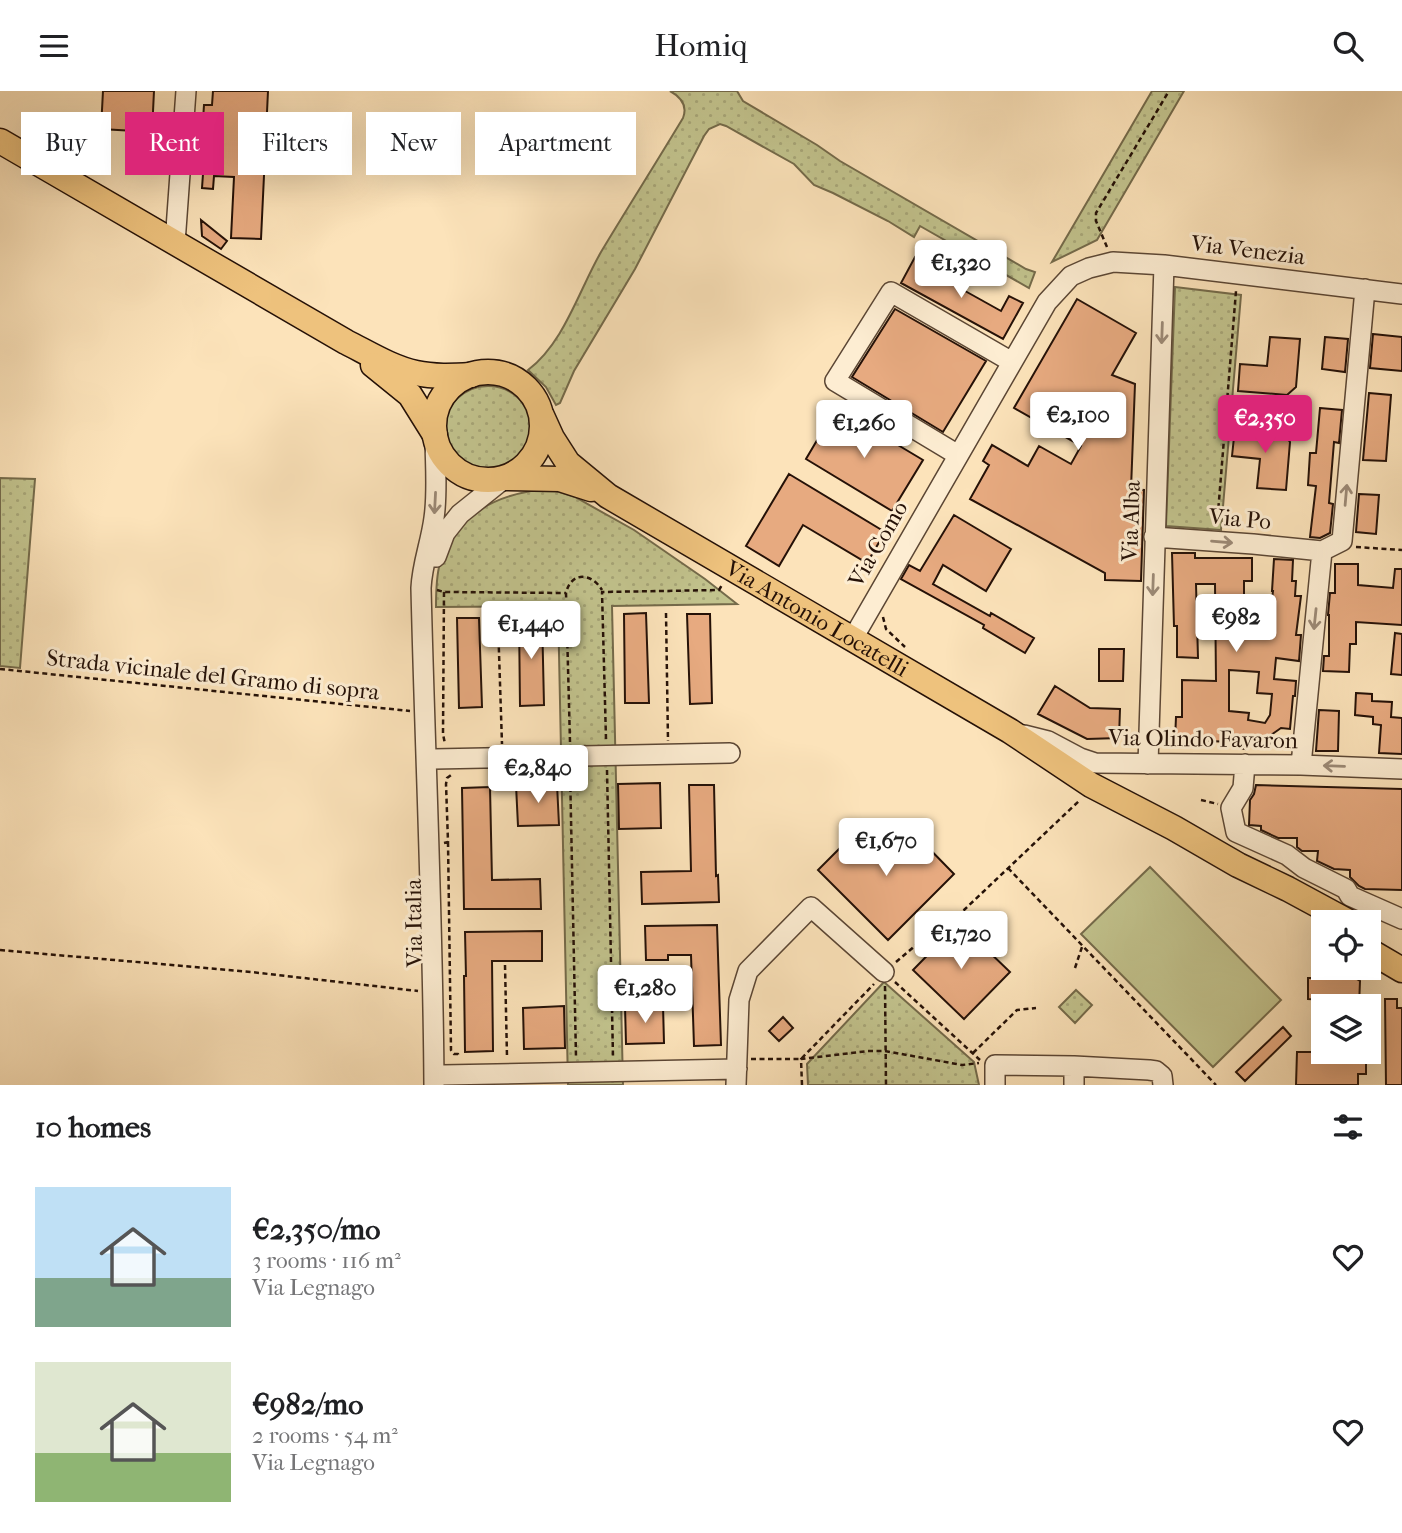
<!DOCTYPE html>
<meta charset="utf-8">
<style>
:root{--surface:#fff;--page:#f6f6f6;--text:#202124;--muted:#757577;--accent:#db2777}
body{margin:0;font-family:"IM FELL French Canon",serif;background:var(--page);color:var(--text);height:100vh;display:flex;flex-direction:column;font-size:26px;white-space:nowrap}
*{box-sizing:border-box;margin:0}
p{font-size:23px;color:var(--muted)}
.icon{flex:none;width:38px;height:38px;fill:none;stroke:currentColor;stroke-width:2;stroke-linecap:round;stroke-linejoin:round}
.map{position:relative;height:994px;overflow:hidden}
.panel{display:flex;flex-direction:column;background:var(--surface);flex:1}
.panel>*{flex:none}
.hud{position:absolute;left:21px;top:21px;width:700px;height:63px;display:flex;gap:14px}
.fabs{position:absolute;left:1311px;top:819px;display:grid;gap:14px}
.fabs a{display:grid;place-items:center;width:70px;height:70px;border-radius:0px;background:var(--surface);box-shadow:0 7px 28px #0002;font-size:35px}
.price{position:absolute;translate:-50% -60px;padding:0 16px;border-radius:7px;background:#fff;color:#222;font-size:23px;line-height:46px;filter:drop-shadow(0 2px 4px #0008)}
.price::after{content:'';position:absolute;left:50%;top:42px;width:21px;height:16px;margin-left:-10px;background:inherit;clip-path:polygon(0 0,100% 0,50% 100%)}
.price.selected{background:var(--accent);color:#fff}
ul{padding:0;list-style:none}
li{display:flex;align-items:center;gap:21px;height:175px;padding:0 35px}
li span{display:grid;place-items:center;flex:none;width:196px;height:140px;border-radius:0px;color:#555}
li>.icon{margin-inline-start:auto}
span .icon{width:84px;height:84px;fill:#fffc;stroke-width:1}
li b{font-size:30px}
h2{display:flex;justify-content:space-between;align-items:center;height:84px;padding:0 35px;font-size:30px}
.chip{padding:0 24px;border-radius:0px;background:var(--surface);box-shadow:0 7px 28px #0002;font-size:24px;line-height:63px}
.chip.selected{background:var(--accent);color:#fff}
header{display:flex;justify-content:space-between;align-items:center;height:91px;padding:0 35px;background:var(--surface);font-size:32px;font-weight:600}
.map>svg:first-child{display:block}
</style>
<header><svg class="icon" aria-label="menu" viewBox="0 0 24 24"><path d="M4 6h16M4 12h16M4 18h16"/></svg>Homiq<svg class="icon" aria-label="search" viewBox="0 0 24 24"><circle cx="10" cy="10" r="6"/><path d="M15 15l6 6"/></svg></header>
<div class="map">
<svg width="1402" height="994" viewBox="0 0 1402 994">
<defs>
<pattern id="green-dots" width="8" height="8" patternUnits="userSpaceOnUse" patternTransform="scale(1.75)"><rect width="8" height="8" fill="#c2c38d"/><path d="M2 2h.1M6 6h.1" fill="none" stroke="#a7a678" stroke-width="1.8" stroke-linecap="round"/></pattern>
</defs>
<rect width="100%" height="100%" fill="#fce3ba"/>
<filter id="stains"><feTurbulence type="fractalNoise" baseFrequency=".00286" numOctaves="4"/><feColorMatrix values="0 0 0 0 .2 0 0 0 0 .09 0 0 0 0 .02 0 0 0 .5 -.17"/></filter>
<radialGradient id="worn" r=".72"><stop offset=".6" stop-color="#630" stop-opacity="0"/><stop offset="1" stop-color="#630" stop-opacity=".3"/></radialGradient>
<path fill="url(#green-dots)" stroke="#746a4a" stroke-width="2" d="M670 0H737L743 10 817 54 840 70 1026 178 1035 181 1029 197 920 135 914 146 888 130 833 102 814 94 794 73 726 35 720 33 709 38 704 45 635 178 574 280 560 312 556 314 546 296 528 279C564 252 579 199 601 161 628 116 656 72 683 27 688 14 681 6 670 0Z
M1152 0H1184L1097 149 1052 171Z
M1175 196 1241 204 1221 439 1166 435Z
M444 339a44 44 0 1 1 88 0a44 44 0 1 1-88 0Z
M0 387 35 388 20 577 0 575Z
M531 400H556L575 406 634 439 705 488 737 513 612 515 623 994H568L558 515 436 516C436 501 436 486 440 472 441 465 446 458 450 452 466 421 497 406 531 400Z
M884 891 974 971 979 994H808L807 973Z
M1076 899 1092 914 1075 932 1059 916Z"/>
<path fill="#c2c38d" stroke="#746a4a" stroke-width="2" d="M1150 776 1281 909 1213 976 1081 843Z"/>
<path fill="#e7aa80" stroke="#251107" stroke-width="2" fill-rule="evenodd" d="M103 0H154L152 41 101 38Z
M213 0H268L261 148 231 147 234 86 214 85 213 98 202 97 204 69H209L211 30 203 29 204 14H212Z
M201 129 227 150 221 158 202 145Z
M915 166 934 176 931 181 1001 220 1009 205 1023 212 1003 248 901 192Z
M1077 208 1136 242 1112 284 1135 293 1131 398 1144 399 1141 490 1105 489V482L970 408 989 374 983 370 992 354 1028 375 1039 355 1071 373 1081 355 1014 317Z
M895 218 986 270 943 341 852 286Z
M1373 243 1402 246V280L1370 277Z
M1270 246 1300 248 1296 296 1287 304 1238 300 1240 273 1267 275Z
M1325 246 1348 248 1345 281 1322 278Z
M1369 302 1391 304 1386 370 1363 369Z
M836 317 923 369 892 420 806 368Z
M1320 317 1342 319 1339 352 1334 351 1329 412 1333 413 1330 442 1320 447 1310 446 1316 395 1308 394 1310 362H1316Z
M1235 337 1283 342 1290 351 1286 399 1257 397 1260 368 1232 365Z
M789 383 885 441 867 472 803 434 779 475 746 455Z
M1359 403 1379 404 1376 443 1356 441Z
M954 424 1011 458 986 500 943 474 933 493 990 525 991 522 1034 547 1025 562 983 537 984 534 901 488 909 474 920 480Z
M1172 462H1195V467H1252V490H1244V515H1235V543L1262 544V541H1268L1273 500H1272L1274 468 1293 469 1292 490H1296L1295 505H1301L1296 544H1301L1299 570 1276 567 1274 588 1296 590 1295 605H1293L1290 638 1281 637 1271 644 1270 654 1246 650 1245 658 1235 656 1236 651 1175 649 1176 626H1182V589L1216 590 1215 493H1196L1198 567 1177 566V535H1174ZM1229 579 1259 581 1257 602 1272 603 1270 624 1265 632 1248 629 1249 622 1229 620Z
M1335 473H1358V494L1393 497 1395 478H1402V534L1356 531V553H1350L1349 581 1323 580 1324 565H1329V524H1328L1330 502H1335Z
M646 522 649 612H625L624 523Z
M687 523H710L712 612 690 613Z
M542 525 544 614 520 615 519 526Z
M457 527H479L482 616 459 617Z
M1395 542 1402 543V584L1391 583Z
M1099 558H1124L1123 590H1099Z
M1055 595 1090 617 1120 618 1119 647 1087 648 1038 623Z
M1356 602 1372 603V610L1392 611 1391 626 1402 627V663L1379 662 1381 634 1373 633V626L1355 624Z
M1319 619 1339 620 1338 660H1316Z
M660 692 661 737 619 738 618 693Z
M557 693 559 734 518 735 516 694Z
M689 694H714L716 785 718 784 719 811 642 813 641 781 691 780Z
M1256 694 1402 698V799L1365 798 1359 795 1350 786V779L1334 778 1317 770 1318 760H1302L1297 756V747H1278L1261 739V735L1249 734 1250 709 1254 703Z
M490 696 492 789 540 788 541 818H464L462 697Z
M861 736 883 758 888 753 892 758 911 739 954 783 888 849 818 779Z
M959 832 1010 881 964 928 913 879Z
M717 834 721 954 694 955 691 864H668V869H646L645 835Z
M542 840V870H492L493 960 465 961 464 885H466L465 841Z
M1314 856H1323V877H1338L1360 890 1359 915H1331V909L1308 908V887H1313Z
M1385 908H1397V917H1402V994H1386Z
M663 914 664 952 626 953 625 915Z
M564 915 565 957 524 958 523 917Z
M783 926 793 937 779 950 769 940Z
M1283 936 1291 945 1245 990 1236 981Z
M1297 961H1366V983H1358V994H1296Z"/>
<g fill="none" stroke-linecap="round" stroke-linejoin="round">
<defs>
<path id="minor" d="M175 152 186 0
M958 364 835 290 891 201 1012 271
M1154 446 1253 453 1322 460
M1322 460 1342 450 1365 198
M436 466 445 442 460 423 505 387
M852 549 1047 211 1071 185 1089 177 1113 171 1164 174 1402 203
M1024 644 1048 650 1080 667 1095 672 1301 674 1402 678
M434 668 730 662
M1148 673 1164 174
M1245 673 1243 697 1231 717 1236 741 1287 764 1304 777 1346 798 1350 805 1402 828
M1301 674 1322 460
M443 984 737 978
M434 994C433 828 425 663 421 497 422 473 431 451 434 427 438 400 435 372 435 344
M736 994 739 909 748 880 811 816 884 881
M995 994V974L1074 975 1149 979 1156 980 1162 985 1163 994
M1074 994V975"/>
<g id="major">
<path d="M0 50 346 251C368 262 392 277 416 282 434 286 453 285 471 284"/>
<path d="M373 274 410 304 435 344"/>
<circle cx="488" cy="335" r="54"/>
<path id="s1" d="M542 325 552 347 568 372 608 405 1010 640 1091 694 1174 737 1238 774 1288 798 1349 831"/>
<path d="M506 387 560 388 591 398"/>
<path d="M1368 859 1402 879"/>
</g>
</defs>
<use href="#minor" stroke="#5b4634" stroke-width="22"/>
<use href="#major" stroke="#251107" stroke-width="27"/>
<path stroke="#251107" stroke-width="2.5" stroke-dasharray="5 3.5" stroke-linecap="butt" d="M1107 156 1096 130V122L1169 0
M1217 434 1236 200
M1356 456 1402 459
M437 499 444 501 566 502
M444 501 443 643 445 653
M666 522 668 650
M883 526 886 538 905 556
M498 531 502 653
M0 578 410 620
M606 648 602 501 719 499 722 494
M570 651 566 502C571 480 592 482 602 499
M570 679 576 966
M607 679 613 966
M1201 709 1218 713
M448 751 451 959 454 963H458V967
M444 752 448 751 446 693 447 687 451 684
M1008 777 1216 994
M0 859 251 881 418 900
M896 871 935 838 964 819 1080 709
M505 874 507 966
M1075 877 1083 853
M895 891 980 969
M885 895 886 994
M973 962 1017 919 1036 917
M751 968H801L874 893
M802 994 801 968 868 960H885L962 974 979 972"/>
<use href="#minor" stroke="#fdedd2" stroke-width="19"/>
<use href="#major" stroke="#eec27d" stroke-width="24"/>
</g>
<defs><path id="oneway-shaft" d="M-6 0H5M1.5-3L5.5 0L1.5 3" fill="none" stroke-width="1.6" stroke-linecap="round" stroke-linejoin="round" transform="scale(1.75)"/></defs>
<g stroke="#9c8a77">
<use href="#oneway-shaft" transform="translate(1162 242) rotate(92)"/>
<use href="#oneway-shaft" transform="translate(1346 404) rotate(-85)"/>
<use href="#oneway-shaft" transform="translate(435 412) rotate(93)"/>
<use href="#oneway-shaft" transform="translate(1222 451) rotate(5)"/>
<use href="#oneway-shaft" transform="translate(1153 494) rotate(92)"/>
<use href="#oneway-shaft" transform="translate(1315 528) rotate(96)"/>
<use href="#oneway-shaft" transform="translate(1334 675) rotate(-178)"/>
</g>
<g text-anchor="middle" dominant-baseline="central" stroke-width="6" stroke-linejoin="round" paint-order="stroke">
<g font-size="23" fill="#251107" stroke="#fdedd2">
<text transform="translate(1248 159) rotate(7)">Via Venezia</text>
<text transform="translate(1240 428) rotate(5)">Via Po</text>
<text transform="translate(1131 430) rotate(-88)">Via Alba</text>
<text transform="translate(878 453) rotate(-60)">Via Como</text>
<text stroke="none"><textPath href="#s1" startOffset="348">Via Antonio Locatelli</textPath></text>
<text transform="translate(213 584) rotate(6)">Strada vicinale del Gramo di sopra</text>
<text transform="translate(1203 648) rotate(1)">Via Olindo Favaron</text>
<text transform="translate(414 832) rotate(-91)">Via Italia</text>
</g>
</g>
<rect width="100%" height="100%" filter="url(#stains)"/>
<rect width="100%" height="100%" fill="url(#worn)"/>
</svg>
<div class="fabs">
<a><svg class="icon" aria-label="locate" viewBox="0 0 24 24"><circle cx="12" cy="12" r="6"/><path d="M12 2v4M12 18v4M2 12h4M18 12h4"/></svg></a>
<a><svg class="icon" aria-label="layers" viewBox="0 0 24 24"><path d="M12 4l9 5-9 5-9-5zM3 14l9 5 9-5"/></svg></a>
</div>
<b class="price" style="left:961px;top:209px">€1,320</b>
<b class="price" style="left:1078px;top:361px">€2,100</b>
<b class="price selected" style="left:1265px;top:364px">€2,350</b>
<b class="price" style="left:864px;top:369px">€1,260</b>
<b class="price" style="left:1236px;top:563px">€982</b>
<b class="price" style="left:531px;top:570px">€1,440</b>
<b class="price" style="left:538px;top:714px">€2,840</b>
<b class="price" style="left:886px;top:787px">€1,670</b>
<b class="price" style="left:961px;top:880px">€1,720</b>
<b class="price" style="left:645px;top:934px">€1,280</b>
<div class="hud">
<a class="chip">Buy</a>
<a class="chip selected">Rent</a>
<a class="chip">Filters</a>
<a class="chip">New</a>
<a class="chip">Apartment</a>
</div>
</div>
<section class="panel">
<h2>10 homes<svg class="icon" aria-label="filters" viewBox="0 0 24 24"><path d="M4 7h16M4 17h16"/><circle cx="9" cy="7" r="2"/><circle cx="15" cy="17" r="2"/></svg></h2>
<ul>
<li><span style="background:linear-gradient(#bfe0f5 65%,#7fa58c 0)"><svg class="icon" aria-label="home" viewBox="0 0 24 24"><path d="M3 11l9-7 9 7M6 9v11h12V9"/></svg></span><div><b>€2,350/mo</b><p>3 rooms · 116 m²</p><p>Via Legnago</p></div><svg class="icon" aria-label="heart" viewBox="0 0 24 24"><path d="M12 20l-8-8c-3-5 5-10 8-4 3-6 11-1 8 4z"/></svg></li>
<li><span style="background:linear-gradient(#dfe7d0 65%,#8fb573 0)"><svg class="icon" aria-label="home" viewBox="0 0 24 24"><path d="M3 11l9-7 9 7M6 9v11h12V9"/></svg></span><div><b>€982/mo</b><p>2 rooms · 54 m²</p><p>Via Legnago</p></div><svg class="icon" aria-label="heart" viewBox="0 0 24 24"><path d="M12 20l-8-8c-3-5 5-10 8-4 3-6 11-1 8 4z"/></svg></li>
</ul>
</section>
